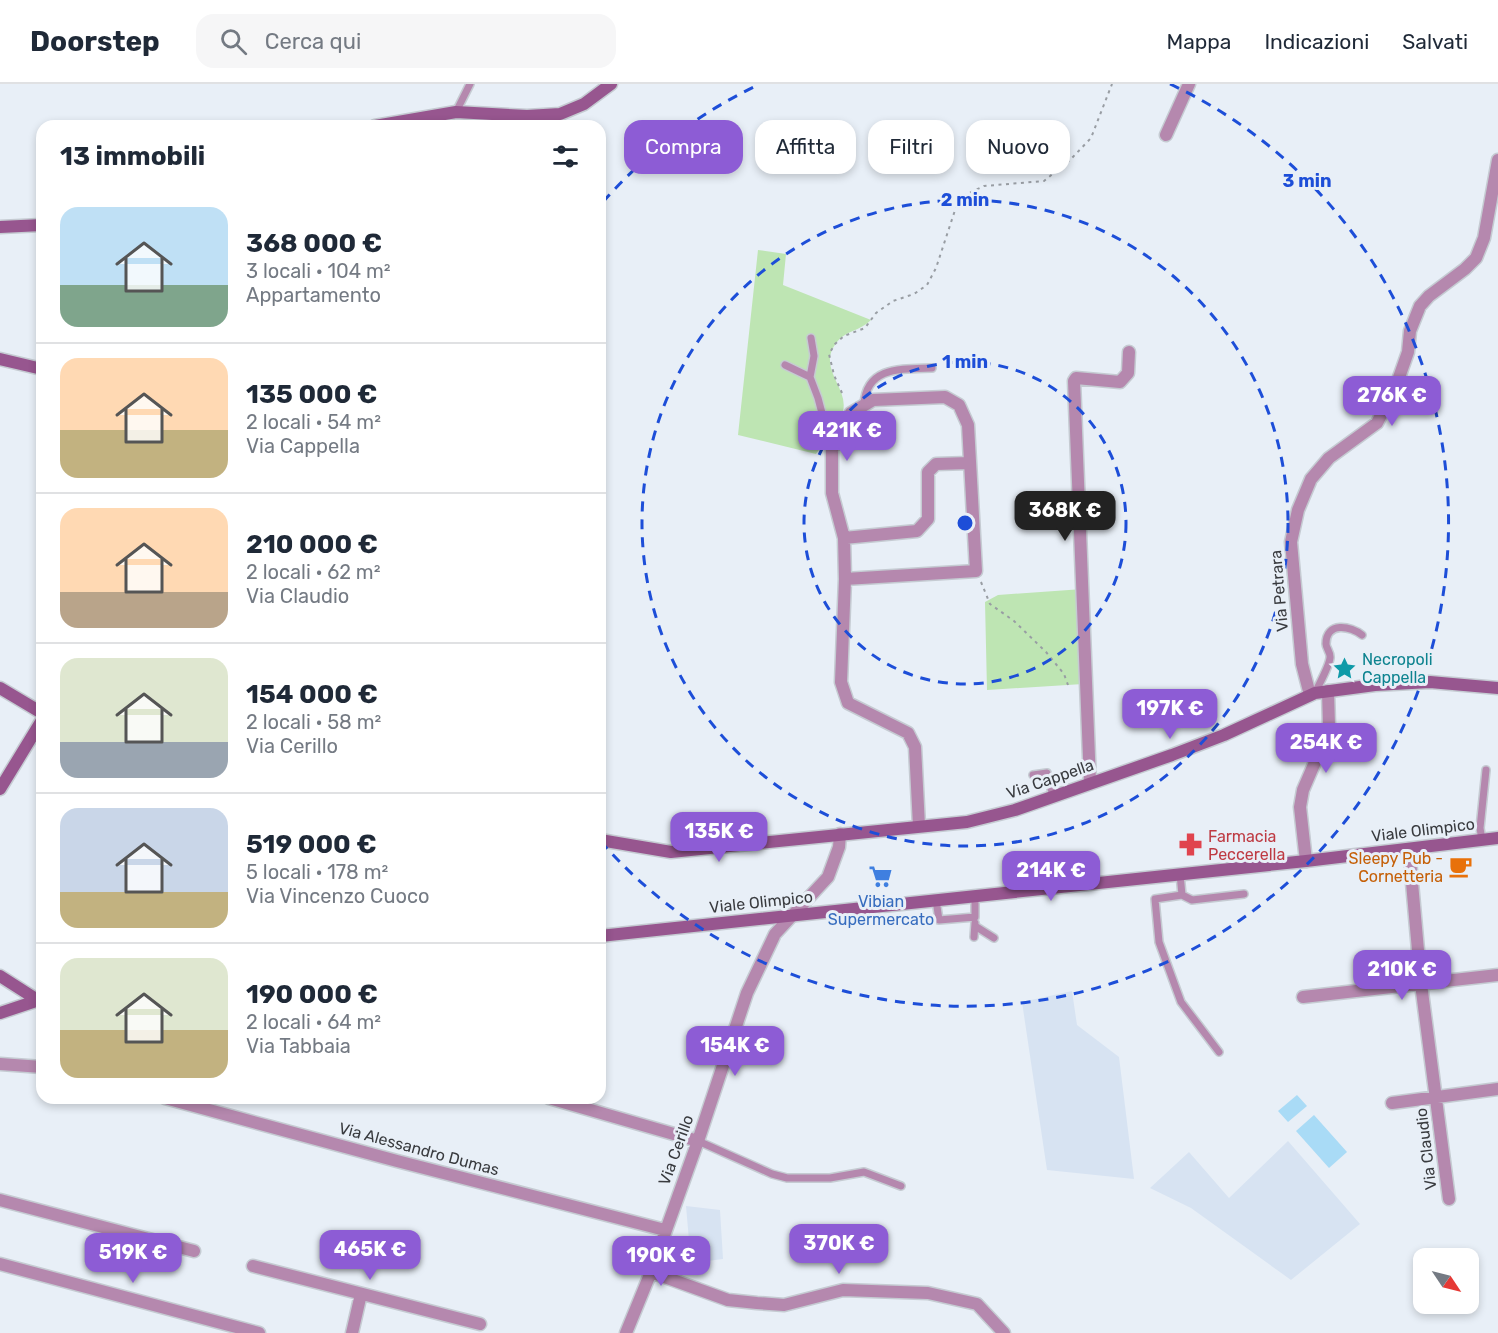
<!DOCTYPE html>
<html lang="it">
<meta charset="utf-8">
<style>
:root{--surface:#fff;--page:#f6f6f7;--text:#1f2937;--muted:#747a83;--line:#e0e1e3;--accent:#8d5cd5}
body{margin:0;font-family:Rubik,sans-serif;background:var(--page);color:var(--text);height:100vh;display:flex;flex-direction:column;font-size:22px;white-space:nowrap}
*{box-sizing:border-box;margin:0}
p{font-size:20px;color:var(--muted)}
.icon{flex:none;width:33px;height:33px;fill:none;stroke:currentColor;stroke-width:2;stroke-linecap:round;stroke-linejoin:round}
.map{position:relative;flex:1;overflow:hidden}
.sheet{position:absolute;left:36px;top:36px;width:570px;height:984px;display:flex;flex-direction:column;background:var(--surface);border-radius:18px;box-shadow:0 3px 9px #0003}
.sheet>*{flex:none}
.guide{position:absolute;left:624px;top:36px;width:570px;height:54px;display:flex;gap:12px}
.needle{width:39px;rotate:125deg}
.controls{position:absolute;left:1413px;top:1164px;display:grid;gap:12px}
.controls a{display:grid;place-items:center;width:66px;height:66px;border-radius:12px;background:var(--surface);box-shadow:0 3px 9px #0003;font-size:30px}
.price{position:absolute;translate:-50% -51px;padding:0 14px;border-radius:12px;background:var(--accent);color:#fff;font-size:20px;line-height:39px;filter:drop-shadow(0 2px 3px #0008)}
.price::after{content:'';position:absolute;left:50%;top:36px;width:18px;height:14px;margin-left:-9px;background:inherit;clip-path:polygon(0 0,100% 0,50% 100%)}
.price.current{background:#222;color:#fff}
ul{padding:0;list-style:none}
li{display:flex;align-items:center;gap:18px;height:150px;padding:0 24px}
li+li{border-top:2px solid var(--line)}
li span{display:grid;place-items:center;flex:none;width:168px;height:120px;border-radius:18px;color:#555}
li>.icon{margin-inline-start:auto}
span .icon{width:72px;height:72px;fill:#fffc;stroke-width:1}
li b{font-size:26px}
h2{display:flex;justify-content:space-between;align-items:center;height:72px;padding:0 24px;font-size:26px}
.chip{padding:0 21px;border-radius:18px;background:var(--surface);box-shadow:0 3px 9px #0003;font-size:21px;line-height:54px}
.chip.current{background:var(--accent);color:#fff}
header{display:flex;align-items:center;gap:36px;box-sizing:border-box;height:84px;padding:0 30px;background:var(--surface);border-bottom:2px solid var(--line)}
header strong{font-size:28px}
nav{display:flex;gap:33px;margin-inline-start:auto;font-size:21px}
.search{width:420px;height:54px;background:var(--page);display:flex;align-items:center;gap:15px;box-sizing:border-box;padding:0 21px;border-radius:18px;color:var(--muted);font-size:22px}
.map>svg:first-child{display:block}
</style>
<header>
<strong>Doorstep</strong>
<div class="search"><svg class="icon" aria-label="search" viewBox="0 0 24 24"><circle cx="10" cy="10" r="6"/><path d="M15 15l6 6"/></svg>Cerca qui</div>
<nav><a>Mappa</a><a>Indicazioni</a><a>Salvati</a></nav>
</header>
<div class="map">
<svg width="1498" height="1249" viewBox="0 0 1498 1249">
<rect width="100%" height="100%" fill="#e8eff7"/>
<path fill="#d7e3f2" d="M1072 907 1077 941 1119 973 1134 1095 1047 1086 1022 918Z
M1288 1057 1360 1140 1291 1196 1191 1124 1150 1104 1189 1068 1229 1114Z
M686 1122 720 1126 723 1175 691 1179Z"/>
<path fill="#bee5b3" d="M758 166 786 170 783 201 871 236C860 247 845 247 837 258 816 284 849 303 843 327 839 342 824 358 816 370L738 351Z
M1083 505V600L987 606 985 518 998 511Z"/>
<path fill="#a9dbf6" d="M1297 1011 1307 1022 1288 1038 1278 1027Z
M1314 1031 1347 1068 1329 1084 1296 1047Z"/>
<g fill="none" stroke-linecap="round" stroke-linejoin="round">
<defs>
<path id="lane" d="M456 28 470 0
M811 254 814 272 810 293 818 314 823 333 840 346
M785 281 810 293
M864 321C866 282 902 285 932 284
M1315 609C1319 600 1329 583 1330 574 1331 569 1326 564 1326 560 1326 537 1351 542 1362 551
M1033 691 1047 689 1053 712
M1482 756 1480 744 1486 686
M1180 790 1182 811 1192 816 1244 810
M1182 811 1155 815 1159 858 1181 918 1219 968
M936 816 939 836 975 833V811
M975 842 994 854
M974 853 975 839
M698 1057 772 1090 787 1094H830L864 1088 901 1102"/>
<path id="street" d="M1166 51 1189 0
M844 454 917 447 928 435V388L936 380 969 379
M845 495 976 487 968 341 959 321 945 313 873 316 851 329 840 346 832 366V409L844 454 845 495 841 598 848 619 908 649 915 663 919 742
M1310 611 1302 580 1291 458 1298 426 1311 395 1329 374 1377 339 1396 302 1408 268 1410 247 1420 222 1429 212 1465 185 1476 174 1484 154 1498 76
M1090 698 1074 297 1076 294 1120 298 1128 289 1129 268
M1409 765 1421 900 1449 1115
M1306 777 1300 723 1303 706 1325 655 1329 642 1328 607
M1303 913 1498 891
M0 980 42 983
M165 1014 397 1077 665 1146
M549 1014 698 1057
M1392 1019 1498 1005
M0 1116 194 1167
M0 1180 259 1249
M253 1182 480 1240
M651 1188 728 1216 757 1219 784 1221 843 1206 928 1209 977 1220 1004 1249
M352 1249 361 1210
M626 1249 651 1188 698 1057 747 909 775 850 828 793 839 763 840 750"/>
<path id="secondary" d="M375 42 456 28 527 32 560 30 584 20 611 0
M0 143 42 141
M0 275 42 285
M0 604 42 629
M0 705 42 636
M600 756 671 768 967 738 1015 726 1172 671 1224 651 1315 609 1375 601 1430 598 1498 604
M600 852 1306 777 1498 754
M0 892 36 915
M0 929 42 915"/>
</defs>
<use href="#lane" stroke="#c5cbd2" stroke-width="10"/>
<use href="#street" stroke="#c5cbd2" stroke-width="15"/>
<use href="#secondary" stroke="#c5cbd2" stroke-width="15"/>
<path stroke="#989da3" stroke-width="2" stroke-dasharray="3 4.5" stroke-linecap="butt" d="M842 309 834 291 829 270 835 260 844 252 865 244 876 229 893 217 914 210 927 201 936 184 959 114 984 102 1044 97 1071 75 1091 54 1112 0
M981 498 990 520 1014 537 1046 568 1064 590 1068 601"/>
<use href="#lane" stroke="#b588ae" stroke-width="7"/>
<use href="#street" stroke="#b588ae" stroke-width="12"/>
<use href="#secondary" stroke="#97568f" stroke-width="12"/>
</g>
<g fill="none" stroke="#1d4ed8" stroke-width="3" stroke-dasharray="10 8">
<circle cx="965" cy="439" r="161"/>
<circle cx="965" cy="439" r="323"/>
<path d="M603 118A484 484 0 0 1 760 0M1170 0A484 484 0 1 1 603 760"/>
</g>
<defs>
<symbol id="sight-bare" viewBox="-9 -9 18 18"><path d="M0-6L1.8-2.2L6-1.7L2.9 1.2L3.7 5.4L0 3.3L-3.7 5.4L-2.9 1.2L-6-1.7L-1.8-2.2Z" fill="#0f9aa8" stroke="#e8eff7" stroke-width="2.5" paint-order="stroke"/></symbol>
<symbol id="pharmacy-bare" viewBox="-9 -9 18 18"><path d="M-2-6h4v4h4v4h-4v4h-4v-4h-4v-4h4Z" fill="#e0444e" stroke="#e8eff7" stroke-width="2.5" paint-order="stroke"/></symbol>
<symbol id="cafe-bare" viewBox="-9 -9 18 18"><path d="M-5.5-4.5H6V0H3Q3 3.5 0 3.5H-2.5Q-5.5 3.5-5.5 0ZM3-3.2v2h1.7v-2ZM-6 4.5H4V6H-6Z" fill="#e8710a" stroke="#e8eff7" stroke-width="2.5" paint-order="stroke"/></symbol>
<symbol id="supermarket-bare" viewBox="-9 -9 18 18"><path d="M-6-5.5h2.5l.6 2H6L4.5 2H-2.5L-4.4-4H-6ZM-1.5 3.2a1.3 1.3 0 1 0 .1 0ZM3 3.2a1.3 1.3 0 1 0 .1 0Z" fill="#3f7fe0" stroke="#e8eff7" stroke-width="2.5" paint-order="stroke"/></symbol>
</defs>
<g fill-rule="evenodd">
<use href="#sight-bare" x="1328" y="568" width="33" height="33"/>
<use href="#pharmacy-bare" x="1174" y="744" width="33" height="33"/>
<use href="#cafe-bare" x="1444" y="766" width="33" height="33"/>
<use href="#supermarket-bare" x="864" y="776" width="33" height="33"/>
</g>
<g text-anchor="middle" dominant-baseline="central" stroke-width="6" stroke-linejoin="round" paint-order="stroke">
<g font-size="16" fill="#393b3f" stroke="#e8eff7">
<text transform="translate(1279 507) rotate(-95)">Via Petrara</text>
<text transform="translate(1050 695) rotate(-19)">Via Cappella</text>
<text transform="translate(1423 746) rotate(-7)">Viale Olimpico</text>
<text transform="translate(761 818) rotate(-6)">Viale Olimpico</text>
<text transform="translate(419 1065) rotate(15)">Via Alessandro Dumas</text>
<text transform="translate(1426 1065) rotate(-97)">Via Claudio</text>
<text transform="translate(676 1066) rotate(-70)">Via Cerillo</text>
</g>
<g font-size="16" fill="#0d838f" stroke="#e8eff7" text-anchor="start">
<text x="1362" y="575">Necropoli<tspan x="1362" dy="18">Cappella</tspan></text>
</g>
<g font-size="16" fill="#be3a42" stroke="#e8eff7" text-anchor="start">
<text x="1208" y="752">Farmacia<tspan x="1208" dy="18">Peccerella</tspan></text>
</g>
<g font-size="16" fill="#c56008" stroke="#e8eff7" text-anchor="end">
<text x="1443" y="774">Sleepy Pub -<tspan x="1443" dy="18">Cornetteria</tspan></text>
</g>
<g font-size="16" fill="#366cbe" stroke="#e8eff7">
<text x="881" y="817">Vibian<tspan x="881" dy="18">Supermercato</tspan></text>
</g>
</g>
<circle cx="965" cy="439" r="9" fill="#1d4ed8" stroke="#e8eff7" stroke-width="3"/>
<g font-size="18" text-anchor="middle" font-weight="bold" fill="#1d4ed8" stroke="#e8eff7" stroke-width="6" stroke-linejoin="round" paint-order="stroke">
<text x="1307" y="103">3 min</text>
<text x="965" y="122">2 min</text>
<text x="965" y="284">1 min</text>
</g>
</svg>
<div class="controls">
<a><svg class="needle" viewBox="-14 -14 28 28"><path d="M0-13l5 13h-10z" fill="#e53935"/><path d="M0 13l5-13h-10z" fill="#747a83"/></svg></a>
</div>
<b class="price" style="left:1392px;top:343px">276K €</b>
<b class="price" style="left:847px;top:378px">421K €</b>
<b class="price current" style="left:1065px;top:458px">368K €</b>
<b class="price" style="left:1170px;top:656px">197K €</b>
<b class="price" style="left:1326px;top:690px">254K €</b>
<b class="price" style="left:719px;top:779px">135K €</b>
<b class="price" style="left:1051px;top:818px">214K €</b>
<b class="price" style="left:1402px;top:917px">210K €</b>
<b class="price" style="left:735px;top:993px">154K €</b>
<b class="price" style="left:839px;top:1191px">370K €</b>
<b class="price" style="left:370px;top:1197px">465K €</b>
<b class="price" style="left:133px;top:1200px">519K €</b>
<b class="price" style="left:661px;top:1203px">190K €</b>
<div class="guide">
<a class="chip current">Compra</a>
<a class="chip">Affitta</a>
<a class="chip">Filtri</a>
<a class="chip">Nuovo</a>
</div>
<section class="sheet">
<h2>13 immobili<svg class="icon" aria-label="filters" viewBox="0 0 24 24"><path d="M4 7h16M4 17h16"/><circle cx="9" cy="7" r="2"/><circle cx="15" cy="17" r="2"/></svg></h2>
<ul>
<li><span style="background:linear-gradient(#bfe0f5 65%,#7fa58c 0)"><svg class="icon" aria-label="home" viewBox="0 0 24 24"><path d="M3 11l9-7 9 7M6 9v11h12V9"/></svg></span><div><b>368 000 €</b><p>3 locali · 104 m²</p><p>Appartamento</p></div></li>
<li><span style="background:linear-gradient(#ffd9b3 60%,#c2b280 0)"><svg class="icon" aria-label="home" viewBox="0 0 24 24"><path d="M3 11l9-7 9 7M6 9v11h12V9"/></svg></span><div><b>135 000 €</b><p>2 locali · 54 m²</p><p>Via Cappella</p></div></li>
<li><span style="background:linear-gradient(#ffd9b3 70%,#b9a48a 0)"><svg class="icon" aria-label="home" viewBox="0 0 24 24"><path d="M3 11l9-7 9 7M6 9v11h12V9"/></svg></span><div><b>210 000 €</b><p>2 locali · 62 m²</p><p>Via Claudio</p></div></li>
<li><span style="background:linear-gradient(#dfe7d0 70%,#9aa5b1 0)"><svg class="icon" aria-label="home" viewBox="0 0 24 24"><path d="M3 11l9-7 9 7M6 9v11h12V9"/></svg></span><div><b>154 000 €</b><p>2 locali · 58 m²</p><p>Via Cerillo</p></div></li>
<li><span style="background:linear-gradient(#c9d6e8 70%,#c2b280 0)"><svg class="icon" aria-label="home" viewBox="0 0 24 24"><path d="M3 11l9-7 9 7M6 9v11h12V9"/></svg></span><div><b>519 000 €</b><p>5 locali · 178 m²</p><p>Via Vincenzo Cuoco</p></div></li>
<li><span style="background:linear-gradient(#dfe7d0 60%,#c2b280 0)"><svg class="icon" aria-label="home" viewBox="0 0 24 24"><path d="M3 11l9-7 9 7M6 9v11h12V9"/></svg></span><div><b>190 000 €</b><p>2 locali · 64 m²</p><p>Via Tabbaia</p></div></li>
</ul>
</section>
</div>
